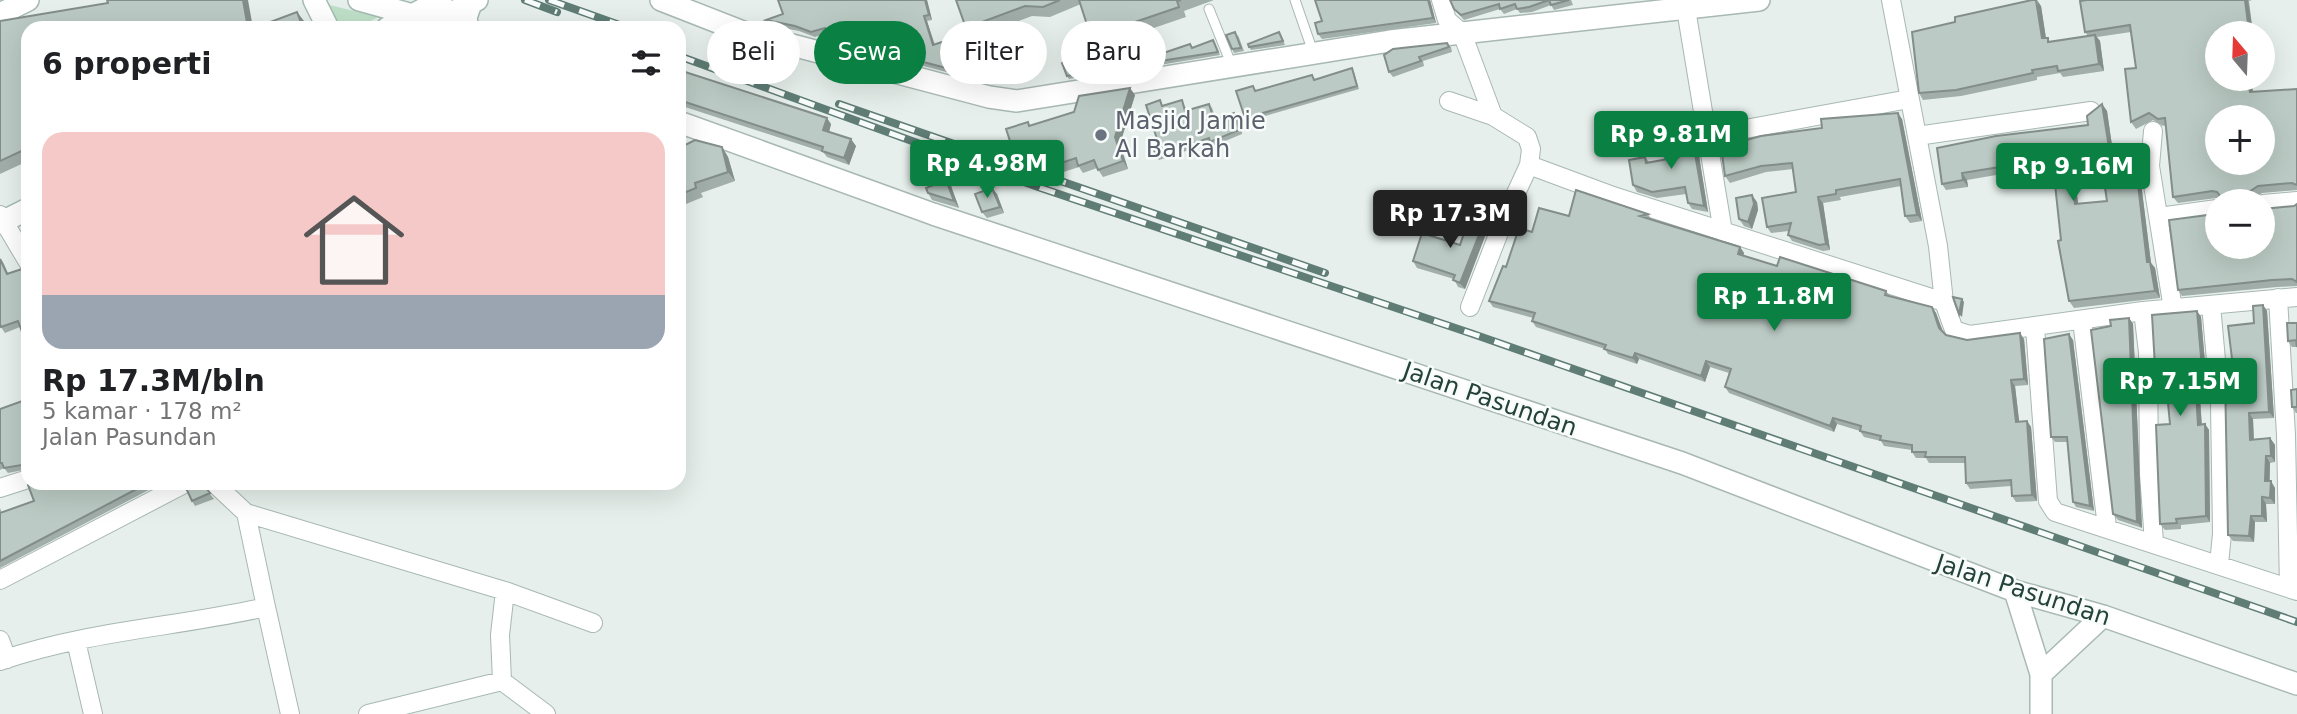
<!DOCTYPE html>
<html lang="id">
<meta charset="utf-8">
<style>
:root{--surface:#fff;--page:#f6f6f6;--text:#202124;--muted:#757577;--line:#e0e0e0;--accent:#0b8043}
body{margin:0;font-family:"DejaVu Sans",sans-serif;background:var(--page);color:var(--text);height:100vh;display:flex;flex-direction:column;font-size:26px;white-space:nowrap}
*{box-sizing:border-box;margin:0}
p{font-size:23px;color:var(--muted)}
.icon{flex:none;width:38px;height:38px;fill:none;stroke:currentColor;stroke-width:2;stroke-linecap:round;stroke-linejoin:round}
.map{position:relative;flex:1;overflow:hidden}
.details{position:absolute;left:21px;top:21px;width:665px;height:469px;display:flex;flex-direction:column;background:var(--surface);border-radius:21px;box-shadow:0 7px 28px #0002}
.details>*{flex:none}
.top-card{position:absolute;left:707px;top:21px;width:665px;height:63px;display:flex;gap:14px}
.needle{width:46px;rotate:341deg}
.controls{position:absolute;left:2205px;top:21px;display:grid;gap:14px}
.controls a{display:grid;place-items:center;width:70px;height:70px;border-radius:50%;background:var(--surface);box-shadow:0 7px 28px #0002;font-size:35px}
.price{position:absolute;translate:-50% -60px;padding:0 16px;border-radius:7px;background:var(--accent);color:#fff;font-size:23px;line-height:46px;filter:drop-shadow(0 2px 4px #0008)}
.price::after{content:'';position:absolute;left:50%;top:42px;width:21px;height:16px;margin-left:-10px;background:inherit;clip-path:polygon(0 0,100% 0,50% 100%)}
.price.selected{background:#222;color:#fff}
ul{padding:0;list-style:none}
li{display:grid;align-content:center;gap:14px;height:371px;padding:0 21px}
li+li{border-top:2px solid var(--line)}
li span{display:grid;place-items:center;height:217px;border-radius:21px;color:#555}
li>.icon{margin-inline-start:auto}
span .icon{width:126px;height:126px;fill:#fffc;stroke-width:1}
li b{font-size:30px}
h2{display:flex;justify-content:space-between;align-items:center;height:84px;padding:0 21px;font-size:30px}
.pill{padding:0 24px;border-radius:32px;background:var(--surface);box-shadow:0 7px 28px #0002;font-size:24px;line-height:63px}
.pill.selected{background:var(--accent);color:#fff}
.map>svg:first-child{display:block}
</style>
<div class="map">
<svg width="2297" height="714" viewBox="0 0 2297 714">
<rect width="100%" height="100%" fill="#e6efeb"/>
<path fill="#bfe0c8" d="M322 3 378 17 358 28H334Z"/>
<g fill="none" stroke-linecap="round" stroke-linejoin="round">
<defs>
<path id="service" d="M1295 0 1313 52
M1209 9 1232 66"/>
<path id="minor" d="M1441 0 1447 20 1462 33 1493 116 1527 137 1531 149 1529 165 1505 217 1470 307
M1891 0 1938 246 1944 302 1954 330 1970 335 2143 311 2297 297
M1686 9 1723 232
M1449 101 1493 116
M2153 131 2150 166 2173 309
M1707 136 1909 99
M1917 136 2091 111
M1529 165 1610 195 1944 302
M2263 204 2297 201
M0 215 28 262
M2159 217 2217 209
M2278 298 2286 435 2289 588
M2211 305 2220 404 2222 534 2219 564
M2143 311 2148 352 2149 474 2154 542
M2082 320 2107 527
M2035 327 2048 501 2055 512 2297 591
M214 483 246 513 505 591 593 623
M0 488 28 479
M0 580 186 483
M266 607 290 714
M0 640 7 659
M76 641 93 714
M0 661C86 631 178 627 266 607L246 513
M502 681 500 635 505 591
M368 714 502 681 546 714"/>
<path id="tertiary" d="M661 0 743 32 989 97 1017 101 1390 41 1759 0
M0 14 28 0
M468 28 466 18 471 3
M679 122 933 214 1682 463 2015 591 2103 616 2297 684
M2015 591 2041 674V714
M2041 674 2103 616"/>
<path id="secondary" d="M314 0 328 28
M359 0 413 15
M387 28 441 0
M422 28 477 0
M0 223 28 209"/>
</defs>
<use href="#service" stroke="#a8b8b2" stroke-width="11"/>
<use href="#minor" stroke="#a8b8b2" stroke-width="20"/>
<use href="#tertiary" stroke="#a8b8b2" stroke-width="24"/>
<use href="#secondary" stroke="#a4bbb3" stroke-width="24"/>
<use href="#service" stroke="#fff" stroke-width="9"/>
<use href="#minor" stroke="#fff" stroke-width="18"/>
<use href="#tertiary" stroke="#fff" stroke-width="21"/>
<use href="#secondary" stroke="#fff" stroke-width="21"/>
<defs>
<path id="rail" d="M525 0 557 12
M549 0 628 28
M679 56 1038 187 1473 334 2297 622
M839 104 1325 273"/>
</defs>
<use href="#rail" stroke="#5f7d75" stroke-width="8"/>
<use href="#rail" stroke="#f7fbf9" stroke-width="5" stroke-dasharray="16" stroke-linecap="butt"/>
</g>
<path fill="#a1aea9" d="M248 0 28 28V161L0 174V21Z
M778 0H927L932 20 927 21 935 45 960 42 973 79 832 42 827 33 815 37 799 31 769 25 766 20 783 14Z
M956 0H1214L1184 11 1186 17 1098 47 1091 37 1081 4 1050 17 1032 16 973 38 966 28Z
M1430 0 1436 23 1322 39 1318 34 1322 21Z
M1450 0H1571L1573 5 1554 10 1551 5 1532 12 1520 13 1517 9 1504 14 1500 9 1464 20 1454 9Z
M2087 0H2252L2249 1 2253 33H2217L2251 79 2253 92 2297 89V190L2262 193 2253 199H2222L2216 198 2178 203 2173 197 2166 125 2163 126 2153 120 2136 129 2131 122 2136 68 2131 32 2097 37 2100 41 2104 71 2063 77 2060 73 2037 77V80L1961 96 1923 100 1919 93 2041 6 2046 38 2051 42 2088 36 2085 32Z
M1238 35 1244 51 1234 53 1232 49Z
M1281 36 1285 45 1251 50 1249 47Z
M1213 40 1220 55 1093 76 1090 72 1100 50 1106 68 1126 65 1192 48Z
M1451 47 1452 52 1423 61 1424 66 1393 77 1389 72 1384 55Z
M986 57 991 64 996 81 989 83 975 80 971 73Z
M1077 62 1081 77 1069 79 1067 76Z
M1352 68 1354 72 1359 89 1265 116 1266 119 1248 124 1246 121 1255 89 1256 91 1314 78 1315 80Z
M679 70 831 124 829 132 856 146 849 165 827 157 823 152 679 105Z
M1135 95 1120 144 1128 169 1103 177 1097 168 1083 173 1079 167 1054 175 1049 167 1044 152 1019 161 1014 153 1028 122 1031 126Z
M1182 100 1187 111 1209 104 1212 108 1216 119 1234 113 1237 117 1242 134 1213 146 1210 143 1159 160 1156 156 1164 106Z
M2102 104 2107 111 2116 173 2075 178 2078 204 2107 201 2141 183 2151 263 2155 268 2160 298 2074 308 2069 301 2054 182 2028 186 2024 179 2023 176 2006 179 2002 174 1967 180 1968 187 1946 190 1942 184 1937 148 2088 125Z
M1902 119 1922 221 1910 223 1905 216 1901 186 1840 197 1841 200 1823 203 1830 250 1823 251 1792 241 1788 235 1789 231 1771 233 1767 227 1796 192 1793 169 1766 172 1730 183 1725 176Z
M1696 137 1708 212 1692 209 1688 203 1686 194 1657 198 1637 192 1633 185 1645 157 1649 162 1679 157Z
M722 147 728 157 735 181 701 193 703 197 679 207V154Z
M946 180 951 186 959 208 932 200 928 193Z
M997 194 1004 213 987 218 982 212Z
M1757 202 1758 210 1752 229 1744 226 1739 219Z
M2297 204V286L2277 287 2182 296 2178 290 2215 214 2294 206Z
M1648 214 1651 219 1740 247 1744 253 1743 255 1777 266 1886 291 1890 296 1932 307 1936 313 1942 331 1946 335 1967 340 2024 339 2028 385 2015 386 2019 422 2027 421 2031 427 2037 501 2016 502 2012 496 2011 486 1970 489 1966 483 1965 463H1929L1926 458H1916L1912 452V450L1884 446 1881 441 1864 437 1860 431 1837 424 1834 432 1729 393 1725 387 1729 373 1710 367 1705 382 1639 359 1637 364 1608 354 1605 349 1536 327 1532 321 1533 318 1493 307 1489 301 1506 267 1532 232 1569 216Z
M1486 217 1490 223 1465 289 1458 287 1454 279 1417 268 1413 261 1460 245Z
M1 259 4 264 8 273 28 267V348L20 327 5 333 1 327Z
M2263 305 2267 311 2274 418 2253 419 2254 439 2270 438 2275 445V462L2270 463V481L2275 488V504H2266L2267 522H2255L2254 542 2233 541 2228 535 2234 375 2254 323Z
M2197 311 2201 317 2208 397 2200 398 2202 425 2205 424 2209 430 2210 522 2181 525V529L2165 530 2160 524 2170 424 2167 388 2160 390 2156 384Z
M2129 318 2133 324 2142 528 2118 520 2113 514 2111 326Z
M2297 323V347H2292L2288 341Z
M2073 340 2094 511 2076 507 2073 502 2068 442H2055L2051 437Z
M2297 389V413H2296L2292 407Z
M28 399V469L8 473 4 468 0 470V409Z
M30 483H162L0 568V508L2 513 34 501Z
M231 483H257L238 490Z
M203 485 214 499 195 506 192 501Z"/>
<path fill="#838d89" d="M243 0H248L253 28H248Z
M925 0H927L932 20 929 15Z
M1428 0H1430L1436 23 1433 18Z
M2037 0 2041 6 2047 45 2042 38Z
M2245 0H2248L2253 33H2251L2249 31Z
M297 12 304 21 306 28H303Z
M924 16 927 21 936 50 933 45Z
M2095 35 2100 41 2104 71 2099 64Z
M957 37 960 42 973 79 969 74Z
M986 57 991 64 996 81 992 75Z
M2247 79H2251L2254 98 2250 92Z
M1130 88 1135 95 1120 144 1128 169 1123 161 1115 137Z
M2102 104 2107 111 2116 173 2112 166Z
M1234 113 1237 117 1242 134 1239 130Z
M1898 113 1902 119 1922 221 1917 215Z
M827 118 831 124 828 136 823 130Z
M1691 130 1696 137 1708 212 1704 206Z
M851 139 856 146 849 165 844 158Z
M722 147 728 157 735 181 728 172Z
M2070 171 2075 178 2079 211 2075 204Z
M1962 173 1967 180 1968 187 1963 180Z
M2137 176 2141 183 2151 263 2155 268 2160 298 2155 291 2147 262Z
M946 180 951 186 959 208 954 201Z
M992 188 997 194 1004 213 1000 207Z
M2249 192 2253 199V201H2249Z
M1752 195 1757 202 1758 210 1752 229 1748 222Z
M1818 197 1823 203 1830 250 1826 244Z
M1486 217 1490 223 1465 289 1460 283Z
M1740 247 1744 253 1742 260 1738 254Z
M1962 299 1964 302 1962 317 1959 314Z
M2263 305 2267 311 2274 418 2269 412Z
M1932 307 1936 313 1944 334 1939 328Z
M2197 311 2201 317 2208 397 2204 391Z
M2129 318 2133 324 2142 528 2137 522Z
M2020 333 2024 339 2028 385 2024 379Z
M2069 334 2073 340 2094 511 2090 506Z
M1635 353 1639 359 1637 364 1633 358Z
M1706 361 1710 367 1705 382 1701 376Z
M2011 380 2015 386 2020 428 2016 422Z
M2196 392 2200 398 2202 431 2198 425Z
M2249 413 2253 419 2254 446 2250 440Z
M1833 418 1837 424 1834 432 1830 426Z
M2027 421 2031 427 2037 501 2032 495Z
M2205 424 2209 430 2210 522 2206 516Z
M2270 438 2275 445V462L2271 456Z
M2266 456 2270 463 2269 487 2265 481Z
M2271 481 2275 488V504L2270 498Z
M2262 497 2266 504 2267 522 2262 516Z
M2251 516 2255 522 2254 542 2249 536Z"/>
<path fill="#bbcac4" stroke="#838d89" stroke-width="2" fill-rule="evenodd" d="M107 0H243L248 28H28V148L0 161V21L108 3Z
M778 0H925L929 15 924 16 933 45 957 37 969 74 828 37 825 28 811 32 795 26 766 20 783 14Z
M956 0H1060L1043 7 1025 6 966 28Z
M1079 0H1181L1177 1 1179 7 1091 37Z
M1315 0H1428L1433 18 1318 34 1315 23 1322 21Z
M1450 0H1569L1551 5 1549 0 1529 7 1517 9 1515 4 1500 9 1499 4 1461 15 1454 9Z
M2032 0H2036L2042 38H2048V42L2095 35 2099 64 2058 71 2057 66 2032 70 2033 73 1956 90 1919 93 1912 32 1955 22V17Z
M2087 0H2245L2249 31 2239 32V33H2217V79H2247L2250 92 2297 89V185L2292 183 2258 186 2249 192V201H2224L2217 192 2212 191 2173 197 2165 118 2158 119 2149 113 2131 122 2125 69 2136 68 2130 25 2085 32 2080 1ZM2217 117H2263V163H2217Z
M297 12 303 28H254Z
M1235 32 1241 48 1232 49 1226 35Z
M1279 32 1283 41 1249 47 1248 44Z
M1213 40 1218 52 1090 72 1098 47 1105 69 1124 63 1125 66 1190 44 1192 48Z
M1447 43 1449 47 1419 57 1421 61 1389 72 1384 55 1393 49Z
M986 57 992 75 985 77 971 73 968 63Z
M1074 59 1079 73 1067 76 1062 63Z
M1352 68 1357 86 1263 113 1264 115 1246 121 1236 91 1253 86 1255 91 1312 75 1314 80Z
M679 70 827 118 823 130 851 139 844 158 822 151 823 147 679 100Z
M1130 88 1115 137 1123 161 1098 170 1094 160 1078 166 1076 158 1049 167 1042 144 1014 153 1006 129 1028 122 1029 126 1074 112 1079 96Z
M1160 100 1162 106 1182 100 1185 111 1209 104 1214 120 1234 113 1239 130 1210 142 1209 138 1156 156 1152 144 1158 142 1146 105Z
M2102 104 2112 166 2070 171 2075 204 2107 201 2104 181 2137 176 2147 262H2150L2155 291 2069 301 2058 241 2061 240 2054 175 2024 179 2022 169 2001 172 2000 167 1962 173 1963 180 1942 184 1937 148 1996 136 2088 125 2087 116Z
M1898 113 1917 215 1905 216 1900 179 1836 190V194L1818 197 1826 244 1819 245 1788 235 1791 223 1767 227 1762 198 1796 192 1792 163 1761 166 1725 176 1721 147 1761 136 1822 128 1821 119Z
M1691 130 1704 206 1688 203 1685 187 1652 192 1633 185 1629 160 1645 157 1646 163 1679 157 1675 133Z
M695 140 722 147 728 172 695 183 696 188 679 195V154L681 153 679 148Z
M946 180 954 201 928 193 926 188Z
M992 188 1000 207 982 212 975 194Z
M1576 190 1648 214 1640 216 1740 247 1738 254 1777 266 1780 257 1886 291 1885 295 1932 307 1939 328 1946 335 1967 340 2020 333 2024 379 2011 380 2016 422 2027 421 2032 495 2012 496 2011 480 1966 483 1965 457H1925L1926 452H1912V445L1880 440 1881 436 1860 431 1861 426 1833 418 1830 426 1725 387 1731 369 1706 361 1701 376 1635 353 1633 358 1604 349 1606 345 1532 321 1535 313 1489 301 1503 266 1506 267 1519 228 1532 232 1539 208 1569 216Z
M1752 195 1754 204 1748 222 1739 219 1736 198Z
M2297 204V282L2292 279 2272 280 2178 290 2169 220 2215 214 2217 212V247H2263V209L2294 206Z
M1471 212 1486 217 1460 283 1453 280 1455 275 1413 261 1422 233 1460 245Z
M0 259 7 274 28 267V296L25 298 28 305V348L18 321 1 327 0 324Z
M1953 297 1962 299 1959 314Z
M2263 305 2269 412 2249 413 2250 440 2270 438 2271 456H2266L2265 481H2271L2270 498 2262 497V516H2251L2249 536 2228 535 2225 375H2234L2228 326 2254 323 2253 306Z
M2197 311 2204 391 2196 392 2198 425 2205 424 2206 516 2176 519 2177 523 2160 524 2156 425 2170 424 2166 382 2156 384 2152 315Z
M2129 318 2137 522 2113 514 2091 330 2111 326 2110 320Z
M2287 323H2297V347L2296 340 2288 341Z
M2069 334 2090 506 2073 502 2067 437H2051L2044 339Z
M2297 389V407H2292L2291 390Z
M28 399V464L4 468 2 463H0V409Z
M30 483H148L0 561V512V513L34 501 28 485Z
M192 483H202L210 493 192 501 186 488Z"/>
<circle fill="#6b7280" stroke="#f7fbf9" stroke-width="2.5" cx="1101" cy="135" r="7"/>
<g text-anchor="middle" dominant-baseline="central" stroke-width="5" stroke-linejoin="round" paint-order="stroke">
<g font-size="24" fill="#5b616d" stroke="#f7fbf9" text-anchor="start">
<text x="1115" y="121">Masjid Jamie<tspan x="1115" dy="28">Al Barkah</tspan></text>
</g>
<g font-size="24" fill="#24423a" stroke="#f7fbf9">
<text transform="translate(1490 399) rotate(19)">Jalan Pasundan</text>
<text transform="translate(2023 590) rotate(18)">Jalan Pasundan</text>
</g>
</g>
</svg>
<div class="controls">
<a><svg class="needle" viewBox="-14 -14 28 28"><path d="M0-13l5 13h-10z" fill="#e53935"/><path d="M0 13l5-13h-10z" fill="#757577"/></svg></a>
<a>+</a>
<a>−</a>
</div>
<b class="price" style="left:1671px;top:171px">Rp 9.81M</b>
<b class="price" style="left:987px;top:200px">Rp 4.98M</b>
<b class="price" style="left:2073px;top:203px">Rp 9.16M</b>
<b class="price selected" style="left:1450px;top:250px">Rp 17.3M</b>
<b class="price" style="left:1774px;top:333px">Rp 11.8M</b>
<b class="price" style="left:2180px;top:418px">Rp 7.15M</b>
<div class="top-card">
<a class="pill">Beli</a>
<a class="pill selected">Sewa</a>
<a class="pill">Filter</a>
<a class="pill">Baru</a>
</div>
<section class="details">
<h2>6 properti<svg class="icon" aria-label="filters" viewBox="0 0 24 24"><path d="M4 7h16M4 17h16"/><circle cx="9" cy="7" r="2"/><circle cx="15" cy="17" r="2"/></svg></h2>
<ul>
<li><span style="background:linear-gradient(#f6c9c9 75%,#9aa5b1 0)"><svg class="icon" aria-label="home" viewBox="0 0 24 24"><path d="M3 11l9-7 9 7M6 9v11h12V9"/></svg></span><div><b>Rp 17.3M/bln</b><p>5 kamar · 178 m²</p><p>Jalan Pasundan</p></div></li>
</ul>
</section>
</div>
